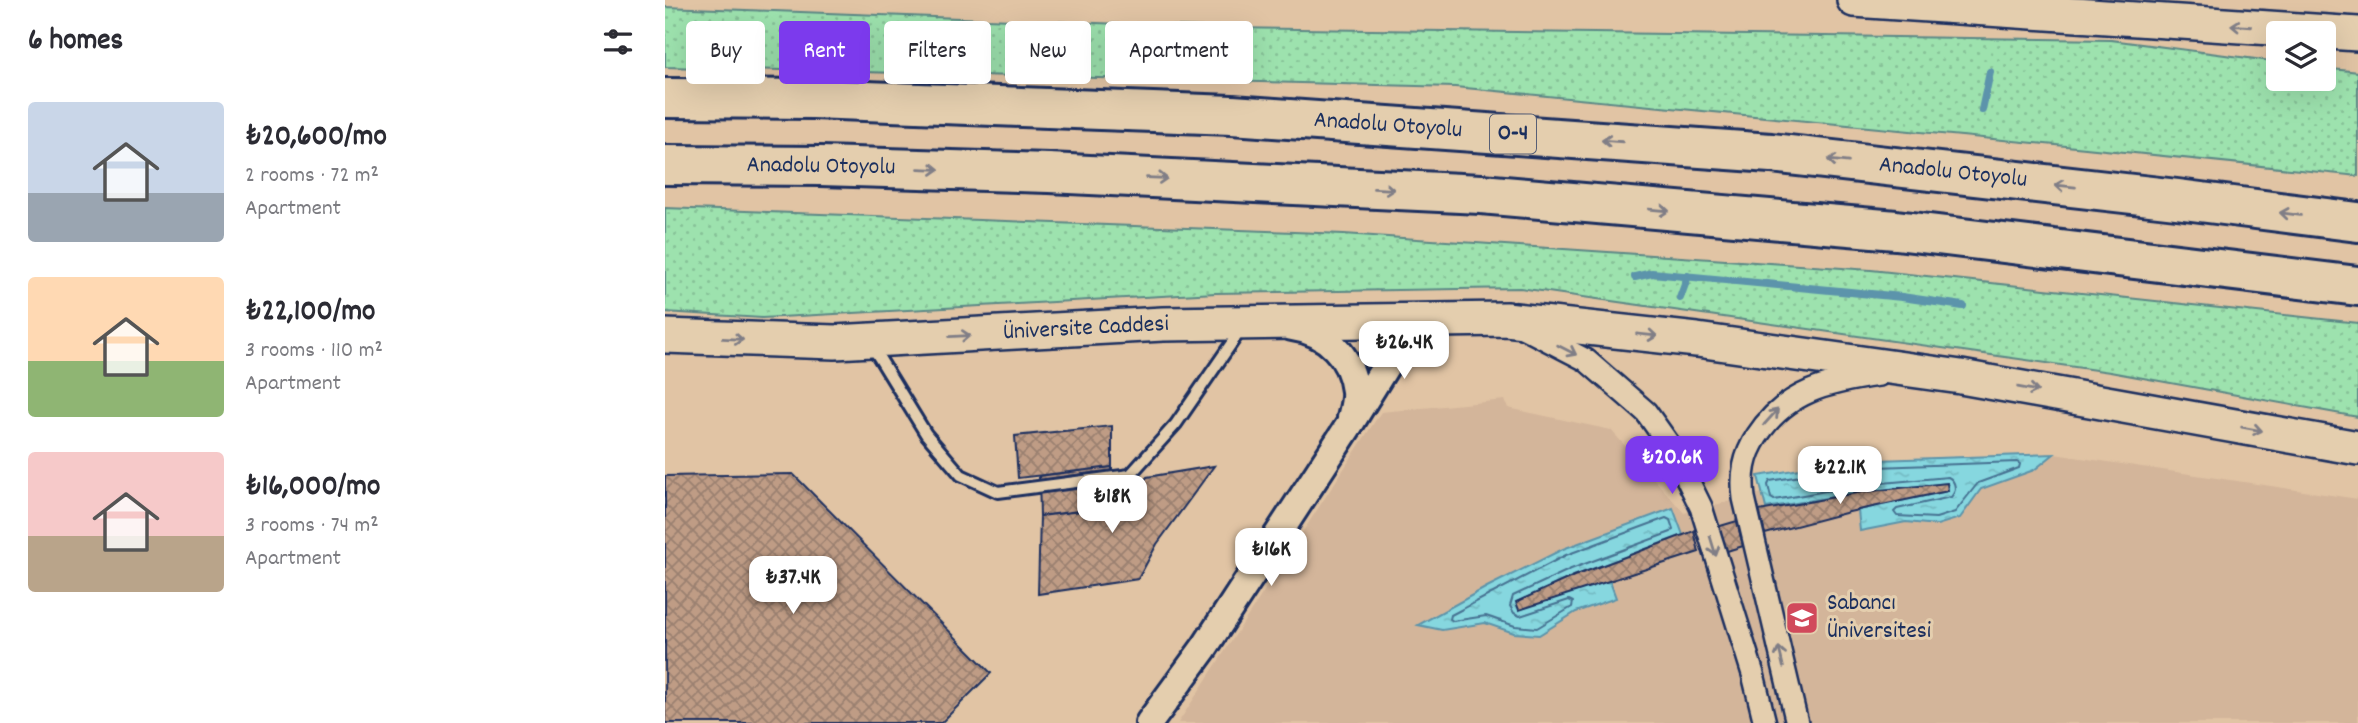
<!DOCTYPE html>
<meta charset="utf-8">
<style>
:root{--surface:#fff;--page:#f7f7f7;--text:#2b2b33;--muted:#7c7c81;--accent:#7c3aed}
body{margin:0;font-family:Dekko,sans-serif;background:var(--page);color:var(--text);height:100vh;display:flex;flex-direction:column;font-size:26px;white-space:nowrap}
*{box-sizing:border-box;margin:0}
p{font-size:23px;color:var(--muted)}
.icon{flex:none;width:38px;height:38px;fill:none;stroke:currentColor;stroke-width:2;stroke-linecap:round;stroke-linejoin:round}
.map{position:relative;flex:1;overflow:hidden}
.details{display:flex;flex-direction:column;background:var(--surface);width:665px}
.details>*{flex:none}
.top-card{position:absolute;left:21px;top:21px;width:665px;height:63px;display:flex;gap:14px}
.controls{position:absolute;left:1601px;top:21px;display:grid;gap:14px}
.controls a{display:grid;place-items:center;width:70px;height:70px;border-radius:7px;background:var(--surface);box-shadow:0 7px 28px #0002;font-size:35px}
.price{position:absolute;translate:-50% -60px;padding:0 16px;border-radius:14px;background:#fff;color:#222;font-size:23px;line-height:46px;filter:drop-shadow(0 2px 4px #0008)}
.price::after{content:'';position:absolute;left:50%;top:42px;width:21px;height:16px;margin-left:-10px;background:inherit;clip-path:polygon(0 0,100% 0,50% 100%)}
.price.on{background:var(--accent);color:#fff}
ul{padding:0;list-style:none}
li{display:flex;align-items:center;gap:21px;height:175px;padding:0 28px}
li span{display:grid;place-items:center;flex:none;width:196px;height:140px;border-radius:7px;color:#555}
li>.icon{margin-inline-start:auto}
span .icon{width:84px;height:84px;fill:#fffc;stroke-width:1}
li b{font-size:30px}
h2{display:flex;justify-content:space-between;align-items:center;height:84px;padding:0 28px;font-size:30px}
.chip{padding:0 24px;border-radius:7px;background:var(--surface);box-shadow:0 7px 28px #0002;font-size:24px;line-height:63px}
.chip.on{background:var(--accent);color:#fff}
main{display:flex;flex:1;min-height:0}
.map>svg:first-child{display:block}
</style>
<main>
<section class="details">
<h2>6 homes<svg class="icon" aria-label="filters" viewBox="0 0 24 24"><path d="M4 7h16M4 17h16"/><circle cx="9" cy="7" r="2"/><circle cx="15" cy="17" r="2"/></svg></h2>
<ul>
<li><span style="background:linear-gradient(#c9d6e8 65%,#9aa5b1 0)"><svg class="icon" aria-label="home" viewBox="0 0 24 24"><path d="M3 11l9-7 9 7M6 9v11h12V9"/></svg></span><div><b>₺20,600/mo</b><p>2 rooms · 72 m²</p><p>Apartment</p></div></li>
<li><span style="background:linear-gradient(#ffd9b3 60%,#8fb573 0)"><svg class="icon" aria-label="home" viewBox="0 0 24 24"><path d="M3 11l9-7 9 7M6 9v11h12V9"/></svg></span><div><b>₺22,100/mo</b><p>3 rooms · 110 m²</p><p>Apartment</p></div></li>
<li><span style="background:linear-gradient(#f6c9c9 60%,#b9a48a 0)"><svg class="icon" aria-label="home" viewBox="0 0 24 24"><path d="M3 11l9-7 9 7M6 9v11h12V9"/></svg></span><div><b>₺16,000/mo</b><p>3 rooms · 74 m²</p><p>Apartment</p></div></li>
</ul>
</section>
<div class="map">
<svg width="1693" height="723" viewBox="0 0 1693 723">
<defs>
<pattern id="grass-dots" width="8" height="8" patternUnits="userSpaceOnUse" patternTransform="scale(1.75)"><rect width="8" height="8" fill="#9de2ae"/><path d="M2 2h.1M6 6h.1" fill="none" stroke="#87c298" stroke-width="1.8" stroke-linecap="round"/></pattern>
<pattern id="water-ripples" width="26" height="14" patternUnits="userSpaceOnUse" patternTransform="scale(1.75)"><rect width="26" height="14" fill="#86d7df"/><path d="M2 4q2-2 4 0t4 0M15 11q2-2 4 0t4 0" fill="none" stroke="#73b9c2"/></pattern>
<pattern id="building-cross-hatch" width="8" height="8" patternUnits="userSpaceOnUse" patternTransform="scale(1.75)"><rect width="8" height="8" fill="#bf9c85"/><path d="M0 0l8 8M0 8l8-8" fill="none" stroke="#9a8070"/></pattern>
</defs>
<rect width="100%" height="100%" fill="#e1c4a4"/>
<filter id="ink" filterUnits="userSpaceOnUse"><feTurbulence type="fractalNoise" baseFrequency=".0143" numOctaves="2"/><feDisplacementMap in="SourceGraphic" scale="14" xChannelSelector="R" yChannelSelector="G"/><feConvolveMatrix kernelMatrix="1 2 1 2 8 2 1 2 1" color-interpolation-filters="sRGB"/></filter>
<g filter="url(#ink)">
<path fill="#d3b59a" d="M840 400 843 408 946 430 1019 513 1097 493 1093 476 1182 461 1389 454 1693 499V723H513L716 412Z"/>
<path fill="url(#grass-dots)" stroke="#5c8886" stroke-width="2" d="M0 7 566 28 1446 40 1613 62 1614 79H1659V68L1693 72V176L1401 146 790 87 0 67Z
M0 208 679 234 1206 270 1693 323V417L1445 372 855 288 551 293 97 318 0 312Z"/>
<path fill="url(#water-ripples)" stroke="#5b94ab" stroke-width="2" d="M1389 454 1369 470 1316 489 1295 518 1272 525 1241 522 1195 531 1193 510 1283 491 1282 483 1197 492 1101 508 1093 476 1182 461Z
M1008 508 1018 535 909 576 852 602 944 579 951 598 911 612 874 635 849 633 820 623 777 630 753 625 822 587 898 549Z"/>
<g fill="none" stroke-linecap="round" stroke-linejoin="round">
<path stroke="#467292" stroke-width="2" d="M1352 462 1355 464 1354 468 1313 483 1290 512 1271 518 1232 516 1229 512 1232 509 1286 497C1292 491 1291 481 1283 477L1196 485 1109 500 1106 498 1103 485 1105 481 1183 468Z
M1001 518 1005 520 1008 529 1006 532 906 569 848 596 845 606 849 613 855 616 904 600 908 602 907 607 872 628 850 626 821 616 788 621 785 619 786 615 901 555Z"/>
<path stroke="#5b94ab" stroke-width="8" d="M1317 110 1325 72
M970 277 987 273 1237 297 1298 306
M1015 298 1023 276"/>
</g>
<path fill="url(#building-cross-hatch)" stroke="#1b2f5e" stroke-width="2" d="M447 426V467L353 478 350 436Z
M549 466 492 544 473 579 373 594 375 516 461 505 482 477Z
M447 467V507L375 516 374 476Z
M128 474 326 673 276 723H0V476Z
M1282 483 1283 491 1184 512 1100 534 1094 511 1197 492Z
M1072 521 1078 546 1059 552 1052 527Z
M1029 531 1034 552 854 610 851 602 909 576Z"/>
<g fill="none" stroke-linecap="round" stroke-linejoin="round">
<defs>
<path id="service" d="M207 346 261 434 296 475 333 492 465 475 511 424 577 328"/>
<path id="minor" d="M859 328 921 360 981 412 1008 450 1036 507 1088 674 1100 723
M1132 723 1079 498C1076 475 1079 456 1092 436 1121 391 1164 382 1214 375"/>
<path id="tertiary" d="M627 327C662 332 686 356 690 391 691 400 688 410 686 418
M484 723 539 648 685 424 727 356 746 337 777 320"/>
<path id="primary" d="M1189 0 1693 34
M0 336 170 342 498 324 841 319 1032 340 1296 377 1693 448"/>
<path id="motorway" d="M0 98 148 99 567 115 1106 153 1512 199 1693 222
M0 165 156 166 384 173 816 194 1231 230 1693 286"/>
</defs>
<use href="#service" stroke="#1b2f5e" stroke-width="16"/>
<use href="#minor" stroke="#1b2f5e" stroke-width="26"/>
<use href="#tertiary" stroke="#1b2f5e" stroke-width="32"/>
<use href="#primary" stroke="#1b2f5e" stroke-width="38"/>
<use href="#motorway" stroke="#1b2f5e" stroke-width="44"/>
<use href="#service" stroke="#e4ceae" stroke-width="10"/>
<use href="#minor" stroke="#e4ceae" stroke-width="21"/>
<use href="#tertiary" stroke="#e4ceae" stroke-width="26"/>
<use href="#primary" stroke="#e4ceae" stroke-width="33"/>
<use href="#motorway" stroke="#e4ceae" stroke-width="38"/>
</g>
<defs><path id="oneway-shaft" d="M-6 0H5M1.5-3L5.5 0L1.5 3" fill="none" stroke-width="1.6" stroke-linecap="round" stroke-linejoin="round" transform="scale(1.75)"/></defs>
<g stroke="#807e86">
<use href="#oneway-shaft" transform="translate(1576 26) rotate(-176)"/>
<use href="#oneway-shaft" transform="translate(947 141) rotate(-176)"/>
<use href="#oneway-shaft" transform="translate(1173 161) rotate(-174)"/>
<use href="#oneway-shaft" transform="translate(264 169) rotate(2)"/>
<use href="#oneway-shaft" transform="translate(492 178) rotate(2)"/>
<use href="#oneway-shaft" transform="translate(1400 186) rotate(-174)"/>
<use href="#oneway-shaft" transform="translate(719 189) rotate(3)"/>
<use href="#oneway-shaft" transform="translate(994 210) rotate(5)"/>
<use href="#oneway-shaft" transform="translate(1625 214) rotate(-172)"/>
<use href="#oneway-shaft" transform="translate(982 335) rotate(6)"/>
<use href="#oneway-shaft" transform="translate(295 336) rotate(-3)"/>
<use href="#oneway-shaft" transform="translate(68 339) rotate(3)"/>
<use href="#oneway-shaft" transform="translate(902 350) rotate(27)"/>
<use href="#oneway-shaft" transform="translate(1363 389) rotate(10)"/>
<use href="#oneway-shaft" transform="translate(1106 417) rotate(-48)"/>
<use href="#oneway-shaft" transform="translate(1587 429) rotate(10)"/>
<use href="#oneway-shaft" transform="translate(1048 546) rotate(73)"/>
<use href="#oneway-shaft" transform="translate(1116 657) rotate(-103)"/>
</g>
</g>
<defs>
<symbol id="university-square" viewBox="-11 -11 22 22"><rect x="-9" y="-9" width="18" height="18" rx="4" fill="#d1495b" stroke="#e4ceae"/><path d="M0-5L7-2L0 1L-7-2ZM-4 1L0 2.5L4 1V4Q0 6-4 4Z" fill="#fff"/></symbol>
</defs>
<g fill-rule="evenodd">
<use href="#university-square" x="1118" y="599" width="38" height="38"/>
</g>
<g text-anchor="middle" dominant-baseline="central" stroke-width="6" stroke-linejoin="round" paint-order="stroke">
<rect fill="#e4ceae" stroke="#575f76" stroke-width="2" x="825" y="114.5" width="46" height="39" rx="5"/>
<g font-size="23" font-weight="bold" fill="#1b2f5e">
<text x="848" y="134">O-4</text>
</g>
<g font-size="24" fill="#1b2f5e" stroke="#e4ceae">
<text transform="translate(723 126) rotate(4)">Anadolu Otoyolu</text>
<text transform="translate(156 167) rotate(1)">Anadolu Otoyolu</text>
<text transform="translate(1288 173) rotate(6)">Anadolu Otoyolu</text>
<text transform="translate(421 329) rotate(-3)">Üniversite Caddesi</text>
</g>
<g font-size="24" fill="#1b2f5e" stroke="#e4ceae" text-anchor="start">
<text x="1162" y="604">Sabancı<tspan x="1162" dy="28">Üniversitesi</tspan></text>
</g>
</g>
</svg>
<div class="controls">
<a><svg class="icon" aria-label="layers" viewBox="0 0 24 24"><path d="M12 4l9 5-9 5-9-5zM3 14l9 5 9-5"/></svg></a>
</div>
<b class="price" style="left:739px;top:381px">₺26.4K</b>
<b class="price on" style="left:1007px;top:496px">₺20.6K</b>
<b class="price" style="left:1175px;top:506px">₺22.1K</b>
<b class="price" style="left:447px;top:535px">₺18K</b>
<b class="price" style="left:606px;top:588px">₺16K</b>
<b class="price" style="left:128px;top:616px">₺37.4K</b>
<div class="top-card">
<a class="chip">Buy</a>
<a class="chip on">Rent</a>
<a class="chip">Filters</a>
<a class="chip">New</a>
<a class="chip">Apartment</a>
</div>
</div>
</main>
